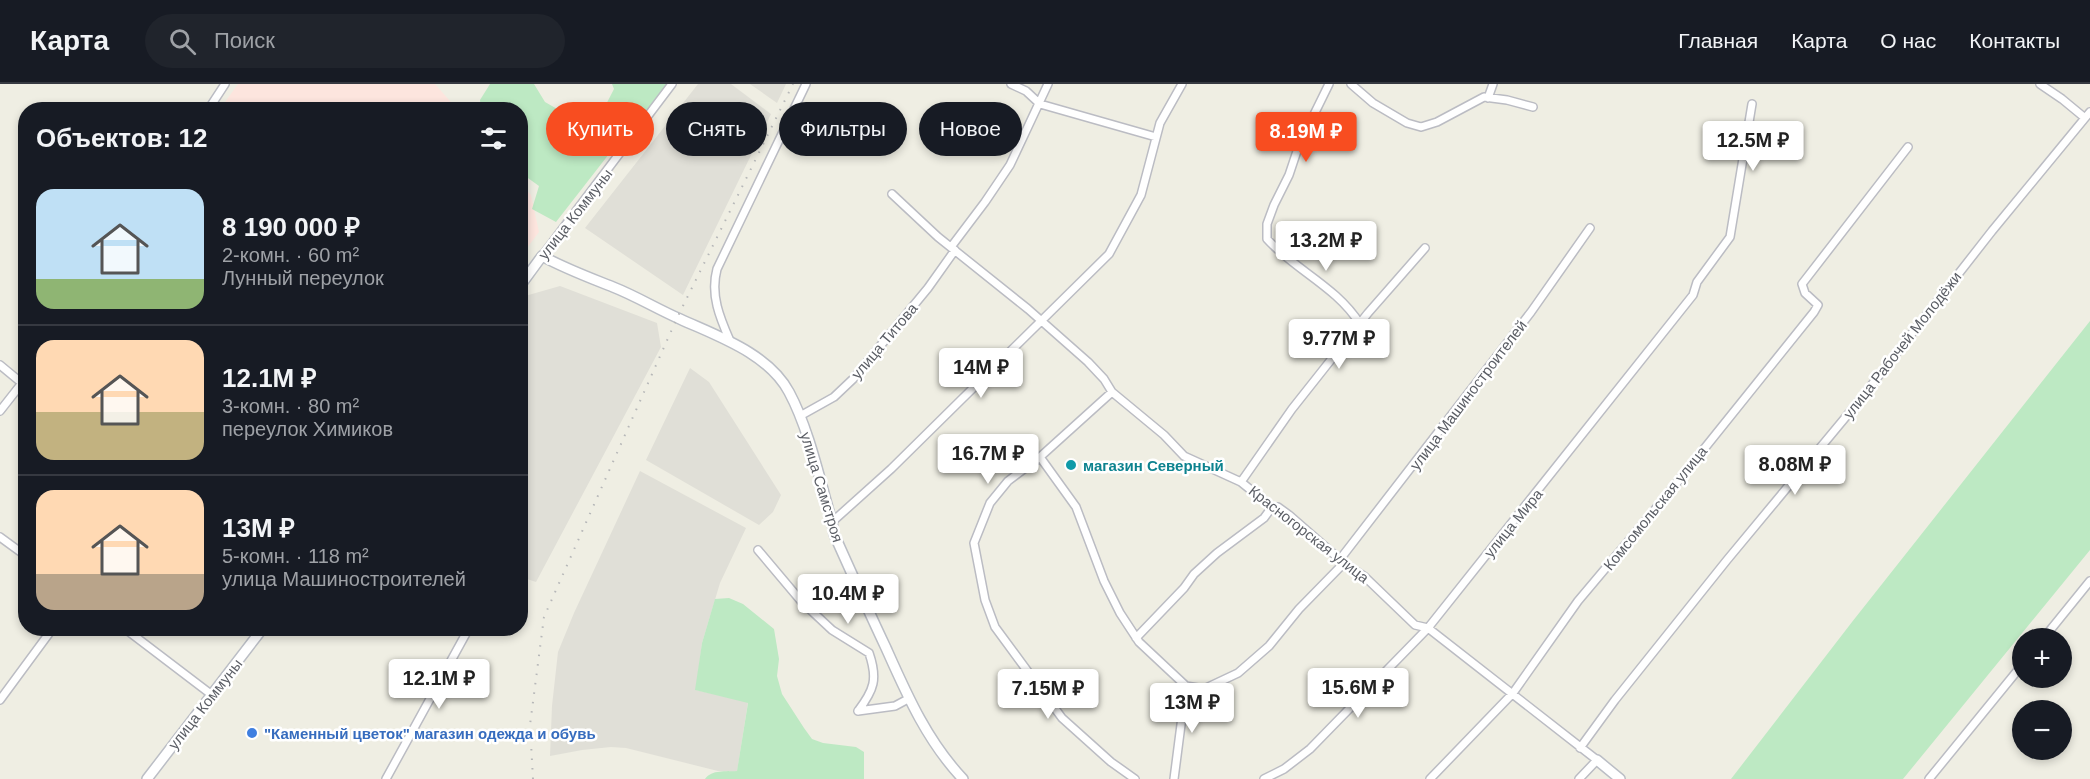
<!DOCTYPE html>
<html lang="ru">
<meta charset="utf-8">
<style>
:root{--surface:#171b24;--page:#20242c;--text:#f1f3f6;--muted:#9ea1a6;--line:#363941;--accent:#f84d20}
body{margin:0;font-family:Helvetica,sans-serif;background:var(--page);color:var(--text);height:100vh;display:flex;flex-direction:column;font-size:22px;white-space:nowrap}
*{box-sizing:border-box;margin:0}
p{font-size:20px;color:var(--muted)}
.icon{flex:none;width:33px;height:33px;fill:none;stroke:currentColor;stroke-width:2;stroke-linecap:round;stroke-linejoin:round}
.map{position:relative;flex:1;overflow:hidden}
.sheet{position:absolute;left:18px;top:18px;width:510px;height:534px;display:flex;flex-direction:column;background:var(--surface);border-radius:24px;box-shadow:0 3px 9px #0003}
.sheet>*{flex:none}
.top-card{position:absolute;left:546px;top:18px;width:570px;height:54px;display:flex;gap:12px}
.controls{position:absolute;left:2012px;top:544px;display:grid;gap:12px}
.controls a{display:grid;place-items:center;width:60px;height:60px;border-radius:50%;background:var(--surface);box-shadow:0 3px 9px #0003;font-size:30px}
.price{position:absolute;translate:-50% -51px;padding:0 14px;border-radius:6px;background:#fff;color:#222;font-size:20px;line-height:39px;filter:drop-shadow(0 2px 3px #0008)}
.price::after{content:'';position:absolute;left:50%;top:36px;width:18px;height:14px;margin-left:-9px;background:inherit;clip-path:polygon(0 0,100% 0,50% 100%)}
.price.selected{background:var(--accent);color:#fff}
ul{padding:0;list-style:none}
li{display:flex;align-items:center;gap:18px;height:150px;padding:0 18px}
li+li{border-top:2px solid var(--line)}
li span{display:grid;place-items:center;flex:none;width:168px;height:120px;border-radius:18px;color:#555}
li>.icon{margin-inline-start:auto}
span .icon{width:72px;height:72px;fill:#fffc;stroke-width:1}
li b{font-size:26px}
h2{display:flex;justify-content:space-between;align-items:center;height:72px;padding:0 18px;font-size:26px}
.chip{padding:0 21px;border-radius:27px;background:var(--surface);box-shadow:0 3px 9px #0003;font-size:21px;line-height:54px}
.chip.selected{background:var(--accent);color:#fff}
header{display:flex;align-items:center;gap:36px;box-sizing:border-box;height:84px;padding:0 30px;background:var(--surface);border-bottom:2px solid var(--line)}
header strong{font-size:28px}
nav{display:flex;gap:33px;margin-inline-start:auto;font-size:21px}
.search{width:420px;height:54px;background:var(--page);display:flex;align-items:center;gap:15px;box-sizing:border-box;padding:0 21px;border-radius:33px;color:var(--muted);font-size:22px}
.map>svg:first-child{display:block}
</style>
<header>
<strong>Карта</strong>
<div class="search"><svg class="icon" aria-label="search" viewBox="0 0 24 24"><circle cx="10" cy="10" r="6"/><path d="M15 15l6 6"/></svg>Поиск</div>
<nav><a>Главная</a><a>Карта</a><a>О нас</a><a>Контакты</a></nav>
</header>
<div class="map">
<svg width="2090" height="695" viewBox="0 0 2090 695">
<rect width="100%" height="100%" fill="#efeee3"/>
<path fill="#e0dfd7" d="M698 0H731L771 30 683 211 585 144Z
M750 0H786L777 19Z
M560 202 657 239 661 263 536 498 521 493V218L525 212Z
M690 284 709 298 781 411 773 428 759 441 646 376Z
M640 387 746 444 720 499 702 559 696 606 748 618 737 688 718 687 626 664 611 663 582 666 550 672 552 622 558 568 574 529Z"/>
<path fill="#fde5de" d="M238 0H435L457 25H220Z
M520 99 531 111 539 148 521 172Z"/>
<path fill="#bde9c3" d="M490 0H534L545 18 587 42 609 70 556 138 532 125 539 102 521 89 520 26 481 25 480 16Z
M612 0H668L661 11 620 53 598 36 614 5Z
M2090 237V466L1903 695H1731L1852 538Z
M729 514 743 520 774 545 779 575 777 592 782 610 804 644 812 655 823 659 856 663 864 668V695H705C712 685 726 688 737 687L748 619 695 606 702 559 715 515Z"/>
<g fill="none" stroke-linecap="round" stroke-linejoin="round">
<defs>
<path id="street" d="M1011 0 1026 7 1040 20 1156 53
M1329 0 1299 61 1289 91 1274 121 1267 140V155C1295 186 1337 203 1360 240
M1351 0 1373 19 1407 39 1421 43 1437 38 1484 13 1507 16 1533 23
M2040 0 2062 15 2085 34
M1488 14 1493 0
M208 26 225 0
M892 110 938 153 1028 225 1088 278 1104 295 1112 308 1164 351 1184 372 1241 398 1272 423H1278L1289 431 1344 479 1365 493 1415 541 1428 544 1597 676 1579 695
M951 163 985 118 1010 81 1048 0
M542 172 672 0
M730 257C720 234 710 211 717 185L806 0
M0 281 23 300
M1112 308 1040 373 1008 397 990 419 974 459 985 516 995 543 1062 634 1111 678 1135 695
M0 327 22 299 26 291
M800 332 834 313 853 295 928 204 955 166
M1040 373 1076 423 1104 497 1120 529 1139 558 1186 602 1204 605 1238 589 1269 562 1299 525 1344 479
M1241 398 1292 325 1368 229 1425 164
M832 438 891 385 1109 170 1141 111 1160 39 1182 0
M0 453 26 472
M758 466 801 517 832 546 869 569C878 595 874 606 858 627
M1341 474 1531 228 1590 144
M124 544 212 611
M1136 554 1184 504 1194 490 1217 469 1264 434 1272 423
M2043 555 2090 497
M0 616 53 544
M858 627 895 622 908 615
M1580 664 1615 616 1727 476 1859 317 1992 147 2090 28
M386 695 469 544
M1174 695 1186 602
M1264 695 1284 685 1310 665 1428 544 1693 211 1697 198 1730 153 1752 20
M1430 695 1513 609 1578 517 1663 416 1814 228 1818 221 1805 209 1802 200 1908 63
M1929 695 2022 581"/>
<path id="secondary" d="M520 202 542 172C566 185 588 193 613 203 636 212 657 225 680 235 717 252 768 269 789 308 809 345 820 397 832 438L834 450C851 488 868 526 886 564 907 611 927 657 963 695
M1597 676 1620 695
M147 695 263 544"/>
</defs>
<use href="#street" stroke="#bbbcc3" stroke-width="10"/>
<use href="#secondary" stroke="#bbbec5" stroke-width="12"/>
<use href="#street" stroke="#fff" stroke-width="7"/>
<use href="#secondary" stroke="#fff" stroke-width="9"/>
<path stroke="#b6b7b8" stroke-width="2" stroke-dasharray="1.5 8" stroke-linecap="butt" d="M533 695 530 641 544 533 677 234 793 0"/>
</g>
<circle fill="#0f9aa8" stroke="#fff" stroke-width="2" cx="1071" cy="381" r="6"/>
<circle fill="#3f7fe0" stroke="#fff" stroke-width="2" cx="252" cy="649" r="6"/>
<g text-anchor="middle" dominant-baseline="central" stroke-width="5" stroke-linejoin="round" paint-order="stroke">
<g font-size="15" fill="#5b5e65" stroke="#fff">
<text transform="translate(575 130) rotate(-52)">улица Коммуны</text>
<text transform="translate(884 257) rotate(-50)">улица Титова</text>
<text transform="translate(1902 261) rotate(-52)">улица Рабочей Молодёжи</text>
<text transform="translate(1468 311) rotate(-53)">улица Машиностроителей</text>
<text transform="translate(822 403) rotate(73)">улица Самстроя</text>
<text transform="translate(1655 424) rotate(-51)">Комсомольская улица</text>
<text transform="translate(1513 439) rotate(-51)">улица Мира</text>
<text transform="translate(1309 450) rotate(38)">Красногорская улица</text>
<text transform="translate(205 620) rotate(-52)">улица Коммуны</text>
</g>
<g font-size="15" font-weight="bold" fill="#0d838f" stroke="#fff" text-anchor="start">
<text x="1083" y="381">магазин Северный</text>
</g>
<g font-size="15" font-weight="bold" fill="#366cbe" stroke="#fff" text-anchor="start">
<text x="264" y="649">"Каменный цветок" магазин одежда и обувь</text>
</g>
</g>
</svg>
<div class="controls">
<a>+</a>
<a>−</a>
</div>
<b class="price selected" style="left:1306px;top:79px">8.19M ₽</b>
<b class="price" style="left:1753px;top:88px">12.5M ₽</b>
<b class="price" style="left:1326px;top:188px">13.2M ₽</b>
<b class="price" style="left:1339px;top:286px">9.77M ₽</b>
<b class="price" style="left:981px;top:315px">14M ₽</b>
<b class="price" style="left:988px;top:401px">16.7M ₽</b>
<b class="price" style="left:1795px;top:412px">8.08M ₽</b>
<b class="price" style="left:848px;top:541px">10.4M ₽</b>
<b class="price" style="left:439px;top:626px">12.1M ₽</b>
<b class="price" style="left:1358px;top:635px">15.6M ₽</b>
<b class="price" style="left:1048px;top:636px">7.15M ₽</b>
<b class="price" style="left:1192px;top:650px">13M ₽</b>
<div class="top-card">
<a class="chip selected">Купить</a>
<a class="chip">Снять</a>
<a class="chip">Фильтры</a>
<a class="chip">Новое</a>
</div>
<section class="sheet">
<h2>Объектов: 12<svg class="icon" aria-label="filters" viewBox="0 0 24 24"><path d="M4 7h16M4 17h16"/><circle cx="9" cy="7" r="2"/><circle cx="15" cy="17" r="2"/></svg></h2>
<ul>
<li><span style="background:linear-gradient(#bfe0f5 75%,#8fb573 0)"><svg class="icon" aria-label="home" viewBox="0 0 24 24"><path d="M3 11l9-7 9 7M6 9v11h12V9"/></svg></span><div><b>8 190 000 ₽</b><p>2-комн. · 60 m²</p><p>Лунный переулок</p></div></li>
<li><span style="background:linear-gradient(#ffd9b3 60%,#c2b280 0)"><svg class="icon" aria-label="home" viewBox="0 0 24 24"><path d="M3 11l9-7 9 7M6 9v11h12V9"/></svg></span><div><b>12.1M ₽</b><p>3-комн. · 80 m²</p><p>переулок Химиков</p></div></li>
<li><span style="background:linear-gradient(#ffd9b3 70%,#b9a48a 0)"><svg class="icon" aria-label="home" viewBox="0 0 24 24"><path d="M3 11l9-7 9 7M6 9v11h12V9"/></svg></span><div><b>13M ₽</b><p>5-комн. · 118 m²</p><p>улица Машиностроителей</p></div></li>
</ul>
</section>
</div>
